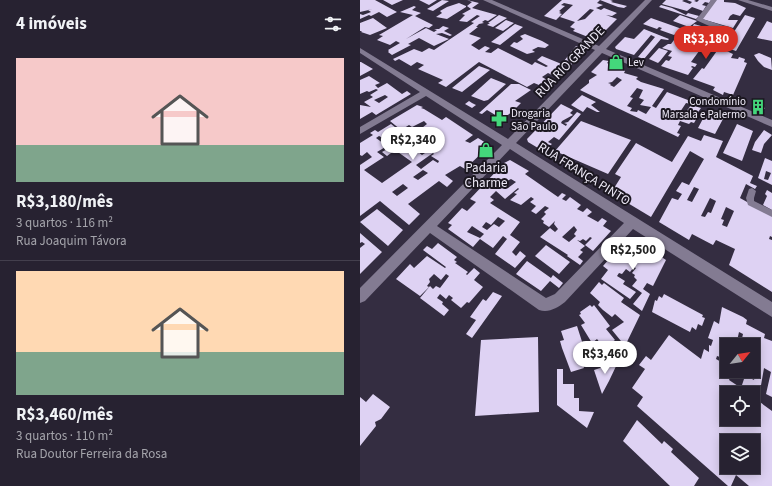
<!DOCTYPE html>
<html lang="pt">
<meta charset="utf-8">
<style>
:root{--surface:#272231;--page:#2f2a39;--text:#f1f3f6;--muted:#a4a4ab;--line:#433f4d;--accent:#d93025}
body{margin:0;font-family:"Source Sans 3",sans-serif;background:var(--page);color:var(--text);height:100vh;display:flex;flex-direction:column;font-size:15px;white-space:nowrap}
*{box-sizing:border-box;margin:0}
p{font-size:13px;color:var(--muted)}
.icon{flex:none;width:22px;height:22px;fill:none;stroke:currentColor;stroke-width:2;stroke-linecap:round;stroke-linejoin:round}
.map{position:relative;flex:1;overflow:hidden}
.drawer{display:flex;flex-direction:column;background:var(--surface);width:360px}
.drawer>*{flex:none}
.needle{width:26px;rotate:60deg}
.fabs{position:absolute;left:360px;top:338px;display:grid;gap:8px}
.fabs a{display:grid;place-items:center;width:40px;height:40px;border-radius:0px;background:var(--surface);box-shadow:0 2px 10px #0003,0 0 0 1px var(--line);font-size:20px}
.price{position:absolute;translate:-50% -34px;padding:0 9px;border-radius:14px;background:#fff;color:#222;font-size:13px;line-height:26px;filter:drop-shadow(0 1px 2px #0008)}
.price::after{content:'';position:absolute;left:50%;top:24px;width:12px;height:9px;margin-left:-6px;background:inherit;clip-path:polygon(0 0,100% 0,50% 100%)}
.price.on{background:var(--accent);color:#fff}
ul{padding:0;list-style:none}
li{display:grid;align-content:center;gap:8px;height:212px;padding:0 16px}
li+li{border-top:1px solid var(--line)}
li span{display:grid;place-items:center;height:124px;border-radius:0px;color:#555}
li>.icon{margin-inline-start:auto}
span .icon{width:72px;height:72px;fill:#fffc;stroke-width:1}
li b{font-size:17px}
h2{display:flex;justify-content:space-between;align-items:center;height:48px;padding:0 16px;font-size:17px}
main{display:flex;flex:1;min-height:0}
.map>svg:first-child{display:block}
</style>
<main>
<section class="drawer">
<h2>4 imóveis<svg class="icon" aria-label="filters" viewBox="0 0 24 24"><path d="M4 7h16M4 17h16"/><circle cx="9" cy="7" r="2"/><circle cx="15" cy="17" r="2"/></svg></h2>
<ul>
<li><span style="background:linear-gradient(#f6c9c9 70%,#7fa58c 0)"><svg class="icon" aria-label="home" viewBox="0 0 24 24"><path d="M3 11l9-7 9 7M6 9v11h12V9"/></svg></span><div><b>R$3,180/mês</b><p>3 quartos · 116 m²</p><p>Rua Joaquim Távora</p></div></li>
<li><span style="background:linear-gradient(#ffd9b3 65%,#7fa58c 0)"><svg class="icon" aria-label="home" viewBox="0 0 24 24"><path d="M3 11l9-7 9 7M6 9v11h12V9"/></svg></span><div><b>R$3,460/mês</b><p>3 quartos · 110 m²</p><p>Rua Doutor Ferreira da Rosa</p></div></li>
</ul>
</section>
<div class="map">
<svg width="412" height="486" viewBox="0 0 412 486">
<rect width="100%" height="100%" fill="#342d41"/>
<path fill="#ded2f3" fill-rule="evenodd" d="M0 0H15L37 12 27 17 19 12 11 16 9 15 0 19V14L3 15 11 12 8 10 13 9 0 12Z
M23 0H43L32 5Z
M59 0H77L69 5Z
M82 0 89 1 73 11 67 9Z
M107 0 119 3 112 8 137 15 128 21 125 20 122 22 124 23 119 24 116 27H118L109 34 121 38 111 45 119 50 125 46 130 48 125 52 131 53 138 48 172 65 175 62 186 67 188 66 177 60 182 56 204 65 206 62 204 61 216 46 223 49 224 52 209 67 205 65 192 75 188 73 182 77 187 80 179 85 174 83 167 87 119 62 86 87 78 83 83 80 58 69 64 65 57 62 51 66 39 59 35 61 33 59 54 49 62 52 69 48 74 50 114 23 111 22 120 16 117 15 107 22 99 21 105 15 102 14 111 9 107 6 112 2Z
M202 0H240L237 3 243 5 236 8 241 10 244 8 257 13 252 16 246 15 257 19 237 39H233L213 31 215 29 210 27 215 22 200 17 213 5 204 3 201 5 205 6 199 11 201 12 199 13 202 14 196 20 184 16ZM230 9 234 10 225 19 217 21Z
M240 0H250L253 1 251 2 267 6 264 8 258 7Z
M306 0H324L322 1 330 4 332 2 327 0H336L334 1 337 2 339 0H351L349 3 345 2 342 5 346 6 343 11 332 7 327 11 302 4Z
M356 0H364V2L375 3 386 8 380 16 373 14 370 16 368 20H378L373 28 342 19Z
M99 3 106 6V7L87 19 76 17 82 13 80 11 87 7Z
M301 5 312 8 326 15 328 13 339 16 336 19 299 7Z
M54 6 56 7 52 10 61 13 55 16 73 25 69 28 65 27 46 39 66 28 74 32 77 30 74 29H79L83 26 89 28 84 31 92 35 90 36 82 33 76 34 89 39 74 46 59 38 48 44 51 45 32 55 28 52 29 51 28 50 40 43 36 41 30 45 17 40 23 36 19 35 53 15 40 12Z
M139 15 147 18 133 27 127 25 130 23H128Z
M320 15 337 21 329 27 313 21Z
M385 15 395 18 376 51 364 47Z
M13 18 27 28 10 35 1 32 2 31H0V23Z
M291 18 308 24 322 29 314 35 300 30 302 28 299 27 297 29 283 24Z
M146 20 154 23 143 31 135 28Z
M407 21 412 23V41L397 38Z
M155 24 163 27 140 45 131 42Z
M334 24 369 34 365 40 362 39 360 43 354 42 353 43 361 46 360 48 373 54 371 58 378 59 379 57 385 59 384 62 387 63 373 95 364 92 363 95 353 90 355 87 333 79 342 68 344 69 359 48 345 43 331 62 337 64 335 67 332 66 331 67 333 68 328 75 301 66 306 60 309 61 312 57 308 56 312 51 302 48 308 44H311L314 40 319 42 326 33 328 34Z
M284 29 309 39 308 40 301 39 284 59 278 57 295 37 291 35 274 55 256 49 255 47 265 37 274 39Z
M165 34 182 41 189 45 185 48 178 47 172 50 175 52 167 54 150 46 154 42 157 43 163 39 160 36Z
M299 48 308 51 300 61 298 63 289 59Z
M399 53 411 58 412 70 404 67 398 61 394 55Z
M243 60 249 61 247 63 253 66 252 67 263 70 265 71 264 73 278 77 276 79 281 82 304 89 292 106 296 108 307 92 333 102 331 104 326 103 318 115 323 117 324 115H330L331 114 326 112 331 105 341 108 336 115 338 116 334 123 331 122 329 124 320 121 318 125 321 126 317 133 320 134 318 137 220 90 229 83V80L237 75 231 72ZM257 77 262 80 254 87 250 85 251 84 248 83 252 82ZM277 88 283 90 279 98 284 100 280 105 291 107 286 114 278 110 277 112 270 111 272 108 267 106 273 98 270 97Z
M0 62H1L13 69 0 76Z
M119 66 130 70 102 92 92 88Z
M9 76 20 83 15 85 18 88 27 83 42 94 47 91 51 94 16 115 12 112 0 119V105L11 107 4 102 13 97 10 95 18 90 16 89 9 92 7 91 0 94V80ZM25 95 28 97 19 103 14 100Z
M131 78 146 84 128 100 124 101 111 96Z
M151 84H159L171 90 155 101 161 103 152 112 142 119 127 110 122 114 119 113Z
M222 95 236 102 231 105 240 112H237L227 107 223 112 211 105Z
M109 101 112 103 116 105 112 108 105 104Z
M393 103 405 108 402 111 392 107Z
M201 104 213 110 210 113 213 115 202 121 201 123 206 126 207 124 204 123 208 122 217 112 221 114 199 140 194 137 188 142 192 144 183 151 168 142 167 139Z
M57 105 63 107 61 108 64 109 82 120 86 117 113 135 105 141 110 143 118 138 126 143 127 148 105 169 100 166 85 175 93 181 87 187 79 181 48 204 60 214 49 225 20 201 0 216V165L12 157 7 152 2 156 0 155V143L13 135 10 133 15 130 18 132 31 124 44 134 42 135 44 137 48 135 44 132 50 128 56 133 50 136 52 137 60 132 58 131 67 124 64 121 52 127 49 125 41 130 30 121ZM19 136 31 142 37 138 51 151 57 147 65 153 62 155 57 151 51 155 35 144 28 147 29 148 22 152 27 156 35 150 52 162 22 183 4 170 24 157 17 152 27 146 16 138ZM73 153 74 154 71 156 79 161 78 163 73 160 61 169 56 165ZM63 170 68 173 58 180 53 177ZM43 184 48 188 37 196 32 192Z
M346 113 363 119 355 134 338 128Z
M221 121 271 140 248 174 195 151Z
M377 124 393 131 382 161 363 153Z
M404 130 412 135 404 144 401 153 392 150 395 142Z
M344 135 363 141 356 157 393 176 390 183 397 186 395 189 386 184 380 198 412 216V237L410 236 409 239 412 240V292L369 265 375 249 356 240 353 245 332 234 329 240 299 222 312 198 318 200 322 194 316 191 322 182 329 185 344 159 330 151 291 217 251 193 261 177 255 174 276 143 312 162 328 136 341 141ZM334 187 339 189 332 202 327 200ZM350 198 356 201 351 213 348 212 345 217 341 216ZM366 207 374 211 367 227 362 225 364 220 361 219Z
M405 158 412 161V185L398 178ZM406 171 411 173 408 180 404 179Z
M150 160 169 171 165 174 198 197 202 193 206 195 202 199 206 201 210 197 221 205 217 209 223 212 227 208 232 212 227 216 229 217 238 222 242 218 247 221 243 226 251 231 233 251 225 245 232 238 230 237 226 241 223 239 220 241 217 240 225 246 220 250 223 252 218 257 223 261 220 265 207 256 208 255 180 237 190 228 195 232 198 229 194 224 195 221 189 227 183 223 184 221 181 219 186 214 184 212 189 208 185 206 176 214 171 211 176 206 170 202 174 199 171 197 161 205 150 200 157 194 154 193 159 189 158 188 145 199 136 191 130 197 134 200 130 203 160 222 150 235 160 242 152 252 156 256 160 251 166 256 155 268 135 254 147 239 143 236 133 248 120 239 113 247 88 229 92 225 88 223 102 208 107 211 116 202 110 199 144 163ZM151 179 156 182 148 188 146 187 148 186 143 183ZM138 217 145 221 139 227 134 224 127 230 122 227 126 222 131 225ZM112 226 124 234 120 238 107 232ZM214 226 217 230 214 234 216 236 209 242 202 237Z
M407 190 412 193V210L403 205 407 196 405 194Z
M17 209 43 230 28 246 0 222Z
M0 233 22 252 0 274V248L5 244 2 242 0 243Z
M265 241 275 247 279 242 289 249 284 254 288 257 293 259 297 254 306 260 293 286 287 283 283 289 290 294 282 311 273 304 282 293 272 286 277 280 274 277 275 275 272 273 276 268 274 267 270 272 266 269 262 274 259 273 257 276 265 281 263 284 276 292 270 299 241 279 248 270 243 266Z
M78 243 97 257 94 260 97 262 95 263 108 272 106 274 107 275 114 268 120 273 114 280 123 287 109 303 107 302 101 308 91 300 93 298 89 295 86 299 80 294 77 298 83 302 82 304 89 310 84 316 60 298 70 286 73 289 76 286 80 288 89 276 86 274 81 280 74 274 69 279 70 282 67 286 69 287 60 296 36 279 50 264 54 268 67 256 85 268 86 267 63 250 67 246 72 249Z
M186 245 210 262 199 274 175 256Z
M167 261 191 278 193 275 203 283 199 288 190 281 181 291 156 274Z
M239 282 242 285 244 283 264 298 261 302 280 315 265 346 252 330 264 322 255 314 252 317 243 310 238 305 240 302 230 293Z
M133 292 142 296 112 338 106 334 116 320 110 317 123 299 126 301Z
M304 294 343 315 342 317 345 318 342 326 338 324 336 330 332 327 330 332 292 312 295 300 297 301 299 296 302 298Z
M230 305 232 307 234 305 250 326 246 329 255 340 244 348 237 339 232 343 221 325 225 323 219 315 221 314 220 312Z
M362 307 383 317 387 320 386 324 405 334 404 338 412 341V397L406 394 411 372 404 368 400 391 392 386 390 393H367V419H393V397L412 411V486H389L376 475 371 486H368L277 406 283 397 272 388 285 369 279 365 286 356 291 360 309 335 341 359 344 349 349 352V345L351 346 353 340 348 338 354 321 359 324ZM379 332 383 334 381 343 377 341ZM367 345H393V350L395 346 401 350 394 380 386 376 387 371H367ZM361 355 364 357 363 363 356 359 357 356 360 357ZM372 373 384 379 381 388 369 380ZM367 441H393V467H367Z
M217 326 225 351 223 352 227 364 223 365 224 368 211 372 202 348 200 341 204 340 201 331Z
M178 337 179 412 115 416 121 340Z
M258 362 249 381 242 394 234 370Z
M197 369H203V384H214V398H219V411L234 412 227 428 197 405Z
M13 394 30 407 21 419 15 422 16 426 0 446V397L6 402Z
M277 420 302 444 304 441 313 449 311 452 339 478 334 486H310L263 441Z"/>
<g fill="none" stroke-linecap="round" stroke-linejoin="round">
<path fill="#837b92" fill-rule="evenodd" d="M392 188 396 191 394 198V201L412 210V217L388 205 386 198 389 189Z"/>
<path fill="#837b92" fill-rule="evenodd" d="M123 0H132L239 46 285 0H292L246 49 412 120V127L242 53 156 143 412 302V317L273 229 205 302C197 308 189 313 179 310L70 233 5 301 0 303V288L142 145 66 96 0 134V127L60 92 0 53V48L148 139 235 50ZM150 149 264 223 195 294 186 298 77 226Z
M351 0H357L343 19 364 26V30H358L336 20Z
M378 0H388L412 7V11Z"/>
</g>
<defs>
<symbol id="shop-bare" viewBox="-9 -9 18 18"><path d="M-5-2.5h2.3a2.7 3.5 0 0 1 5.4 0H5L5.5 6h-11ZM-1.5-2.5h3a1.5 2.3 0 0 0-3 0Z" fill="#44d77b" stroke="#1b1720" stroke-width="2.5" paint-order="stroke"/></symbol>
<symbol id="building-bare" viewBox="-9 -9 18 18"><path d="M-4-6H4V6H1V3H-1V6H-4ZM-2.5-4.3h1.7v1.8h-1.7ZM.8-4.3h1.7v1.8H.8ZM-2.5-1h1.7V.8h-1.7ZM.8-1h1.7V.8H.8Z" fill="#44d77b" stroke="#1b1720" stroke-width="2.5" paint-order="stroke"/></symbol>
<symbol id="pharmacy-bare" viewBox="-9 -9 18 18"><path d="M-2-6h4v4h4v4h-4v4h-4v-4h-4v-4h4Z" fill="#44d77b" stroke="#1b1720" stroke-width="2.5" paint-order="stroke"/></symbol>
</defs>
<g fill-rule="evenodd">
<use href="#shop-bare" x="245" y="51" width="22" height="22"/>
<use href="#building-bare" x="387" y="96" width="22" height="22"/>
<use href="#pharmacy-bare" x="128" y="108" width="22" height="22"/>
<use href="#shop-bare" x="115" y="139" width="22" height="22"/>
</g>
<g text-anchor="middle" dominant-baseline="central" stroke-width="4" stroke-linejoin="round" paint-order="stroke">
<g font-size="11" fill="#eeeaf7" stroke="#1b1720" text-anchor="start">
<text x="268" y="62">Lev</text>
<text x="386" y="101" text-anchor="end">Condomínio<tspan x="386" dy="13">Marsala e Palermo</tspan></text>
<text x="151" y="113">Drogaria<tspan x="151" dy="13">São Paulo</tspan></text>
</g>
<g font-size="13" fill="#eeeaf7" stroke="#1b1720">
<text transform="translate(210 62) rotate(-46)">RUA RIO GRANDE</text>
<text transform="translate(224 174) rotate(32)">RUA FRANÇA PINTO</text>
</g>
<g font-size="13" fill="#eeeaf7" stroke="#1b1720">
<text x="126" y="168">Padaria<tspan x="126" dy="15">Charme</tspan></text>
</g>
</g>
</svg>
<div class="fabs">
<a><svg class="needle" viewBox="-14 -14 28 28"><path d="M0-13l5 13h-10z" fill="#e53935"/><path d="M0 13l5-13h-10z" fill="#a4a4ab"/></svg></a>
<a><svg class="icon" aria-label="locate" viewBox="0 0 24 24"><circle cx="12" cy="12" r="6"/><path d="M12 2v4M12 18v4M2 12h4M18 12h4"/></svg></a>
<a><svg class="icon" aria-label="layers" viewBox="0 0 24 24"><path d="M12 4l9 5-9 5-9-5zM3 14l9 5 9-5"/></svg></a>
</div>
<b class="price on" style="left:346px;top:60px">R$3,180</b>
<b class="price" style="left:53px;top:161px">R$2,340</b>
<b class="price" style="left:273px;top:271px">R$2,500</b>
<b class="price" style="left:245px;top:375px">R$3,460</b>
</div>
</main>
